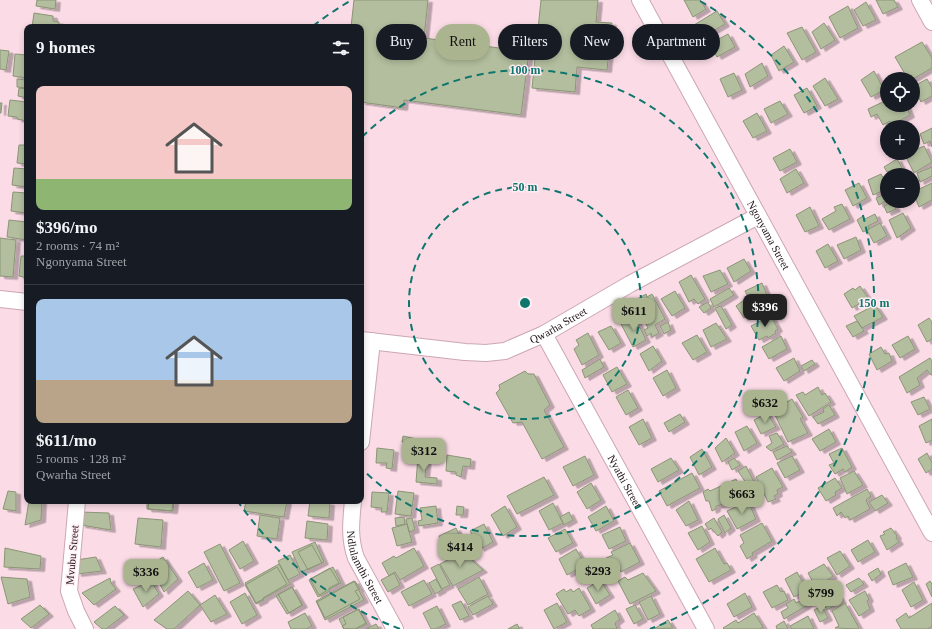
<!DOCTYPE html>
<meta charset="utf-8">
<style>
:root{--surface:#171b24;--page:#20242c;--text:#f1f3f6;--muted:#9ea1a6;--line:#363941;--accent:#aab48f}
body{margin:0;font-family:Georgia,serif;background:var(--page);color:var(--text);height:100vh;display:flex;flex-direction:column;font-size:15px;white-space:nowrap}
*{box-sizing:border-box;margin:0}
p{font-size:13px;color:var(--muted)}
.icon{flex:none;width:22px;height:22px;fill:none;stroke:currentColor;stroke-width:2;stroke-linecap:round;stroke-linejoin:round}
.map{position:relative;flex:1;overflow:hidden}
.sheet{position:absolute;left:24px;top:24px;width:340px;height:480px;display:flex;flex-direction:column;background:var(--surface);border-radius:8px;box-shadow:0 2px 6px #0003}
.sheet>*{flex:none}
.guide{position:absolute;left:376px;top:24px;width:380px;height:36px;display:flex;gap:8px}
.tools{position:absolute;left:880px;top:72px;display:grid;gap:8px}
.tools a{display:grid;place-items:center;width:40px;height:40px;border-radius:50%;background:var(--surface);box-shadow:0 2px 6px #0003;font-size:20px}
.price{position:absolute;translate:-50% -34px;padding:0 9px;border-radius:8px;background:var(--accent);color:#111;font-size:13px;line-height:26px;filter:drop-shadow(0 1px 2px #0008)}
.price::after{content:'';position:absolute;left:50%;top:24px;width:12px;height:9px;margin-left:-6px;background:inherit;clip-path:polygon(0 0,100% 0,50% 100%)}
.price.active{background:#222;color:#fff}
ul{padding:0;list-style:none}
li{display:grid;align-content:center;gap:8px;height:212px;padding:0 12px}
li+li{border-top:1px solid var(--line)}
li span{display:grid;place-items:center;height:124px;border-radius:8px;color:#555}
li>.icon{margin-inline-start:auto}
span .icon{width:72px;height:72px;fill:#fffc;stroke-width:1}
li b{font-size:17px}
h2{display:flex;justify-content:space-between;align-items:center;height:48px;padding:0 12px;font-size:17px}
.pill{padding:0 14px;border-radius:18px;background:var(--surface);box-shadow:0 2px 6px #0003;font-size:14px;line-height:36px}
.pill.active{background:var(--accent);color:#111}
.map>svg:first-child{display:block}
</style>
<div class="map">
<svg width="932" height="629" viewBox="0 0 932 629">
<defs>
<filter id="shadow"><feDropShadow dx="4.5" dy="2.5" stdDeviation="0" flood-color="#0004"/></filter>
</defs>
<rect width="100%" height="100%" fill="#fbdce6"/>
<path fill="#b3be9e" stroke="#8b9576" filter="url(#shadow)" d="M37 0H56L55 9 36 6Z
M354 0H428L424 38 529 52 521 115 404 100 403 108 361 102V27H351Z
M541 0H598L596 22 612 23 607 70 577 67 575 92 532 88Z
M684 0H700L706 9 693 17Z
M876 0H894L898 7 883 14Z
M866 2 876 20 863 26 854 10Z
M848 6 858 28 840 38 829 17Z
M717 11 725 24 701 38 694 25Z
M34 13 53 16V21L59 22V27H32Z
M824 23 835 40 821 49 812 32Z
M802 27 816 52 802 60 787 33Z
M728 34 735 47 717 57 710 44Z
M922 42 932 58V68L913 79H908L895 57Z
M784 46 794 62 779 71 771 55Z
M0 50 9 51 6 70 0 69Z
M15 54 27 55V78L13 76Z
M762 63 768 76 750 87 745 74Z
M874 71 884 90 871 97 861 80Z
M734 73 742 90 728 97 720 79Z
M825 78 838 99 825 106 813 86Z
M17 79 27 80V88L17 87Z
M927 79 932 88V96L921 102 914 86Z
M19 88 27 89V98L18 96Z
M807 88 817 106 804 113 794 95Z
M10 100 27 102V121L17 119V117L8 116Z
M887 100V105H906L910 115 892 125 890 121 883 125 877 114 871 117 868 109Z
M780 101 788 114 771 123 764 109Z
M0 103H2L1 113H0Z
M757 113 767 131 753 138 743 121Z
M932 128V147L930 141 924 144 920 134Z
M19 145H27V164L17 163Z
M924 146 932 162 914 173 905 155 913 153V151Z
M790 149 797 162 780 171 773 158Z
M897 159 906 175H889L884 167Z
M932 167V176L920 182 917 173Z
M14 168 27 169V187L12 185Z
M796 169 804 183 787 193 780 179Z
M881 174 887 185V189L873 195 868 180Z
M859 183 867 198 853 206 845 190Z
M932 183V200L919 207 913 192Z
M13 192 27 193V213L11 211Z
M887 193V200L879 205 876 198Z
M892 202 896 209 887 213 884 206Z
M842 204 850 219 829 230 822 219 836 211 834 207Z
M810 207 819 226 805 232 796 215Z
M903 213 911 228 897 238 889 220Z
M875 214 878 221 868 226 869 229 863 232 857 220 863 216 865 219Z
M9 220 27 222V240L7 237Z
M880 223 887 236 874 243 867 230Z
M856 237 861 250 844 259 837 245Z
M0 238 16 240 13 277 0 276Z
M828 244 838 261 825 268 816 251Z
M21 256H27V278L19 276Z
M744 259 751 271 734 282 727 268Z
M720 270 728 284 711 292 703 276Z
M691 275 705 299 698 304 694 299 689 302 679 282Z
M762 283 767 295 763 299 766 304 744 318 736 306 748 297 745 291Z
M860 286 868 298 852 308 844 294 853 288 855 290Z
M729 288 734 295 714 307 710 299Z
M675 291 685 308 672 316 661 299Z
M646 294 647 297 652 294 665 319 655 325 659 333 652 337 651 333 647 336 644 330 648 328 634 301Z
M708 302 711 308 704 313 699 307Z
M875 305 883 317 862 328 854 316Z
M721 306 732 325 726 329 715 308Z
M771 316 778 329 775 331 776 333 768 338 767 336 759 340 751 326Z
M635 317 646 340 633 347 621 324Z
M929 318 932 322V339L927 342 918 325Z
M857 321 864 331 853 337 846 326Z
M668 322 671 330 664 334 660 326Z
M716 323 727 339 711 347 703 330Z
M611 326 621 343 609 350 598 332Z
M588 333 599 355 582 365 574 349 579 345 576 340Z
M697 335 707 352 693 360 682 343Z
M781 336 787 349 769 359 762 347Z
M908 336 915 349 900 358 892 345Z
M653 346 662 361 649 371 640 354Z
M881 347 885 354 889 353 892 361 877 370 869 354Z
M794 358 800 371 784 381 776 368Z
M930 358 932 361V375H931L927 370 917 378 920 385 907 393 899 377Z
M600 359 604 367 585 378 582 370Z
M812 360 815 364 804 371 801 366Z
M617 367 627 384 612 392 603 375Z
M667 370 676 388 663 396 653 378Z
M525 371 528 374H534L550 405 544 410 564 447 542 459 522 422 513 423 496 393 500 389 499 385Z
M818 387 822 395 825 393 831 402 809 416 796 395 803 392 805 395Z
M628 390 638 408 626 415 616 397Z
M924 397 930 409 918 415 911 402Z
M792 399 803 417 800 419 808 433 788 442 774 413 778 410 777 407Z
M829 405 835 415 818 424 813 417 824 412 823 409Z
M767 413 776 427 761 434 754 420Z
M680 414 685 422 669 432 664 423Z
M643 419 652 438 639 445 629 427Z
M932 419V440L926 443 919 426Z
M747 426 757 443 744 451 735 432Z
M829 429 836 442 820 451 812 439Z
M777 433 784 444 771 451 766 447 772 443 769 436Z
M403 436 417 439 416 444 402 442Z
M726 438 735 453 722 462 715 448Z
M787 446 792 452 777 460 773 452Z
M377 448 394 450 392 469 386 468 387 463H376Z
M842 448 852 467 845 472 843 469 835 474 829 465 834 463 829 454Z
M702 449 712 467 699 475 690 457Z
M927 453 932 463V469L926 473 918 459Z
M447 455 471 459 470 467 463 466 461 477 456 475V472L446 471Z
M418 456 427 457 425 477 437 478V484L416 482Z
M585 456 594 475 573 486 563 467Z
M792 456 800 470 785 478 777 463Z
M671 458 679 470 658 482 651 469Z
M734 458 740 465 732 470 728 462Z
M746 466 754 482 748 486 738 471Z
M772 468 783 487 777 490 778 494 774 496 776 499 768 502 756 477Z
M854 471 863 485 847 494 840 478Z
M692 473 700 488 667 506 659 491Z
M544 477 554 495 517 514 507 496Z
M835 478 842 488 835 492 836 495 826 501 818 488Z
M736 479 745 495 735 500 733 497 727 500 728 503 716 506V509L712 511 709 501H706L703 492 708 489 710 491Z
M591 483 601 500 587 509 577 492Z
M867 489 871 496 866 500 870 509 850 520 848 516 845 518 841 512 837 516 833 508Z
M8 491 16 492V511L3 509Z
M398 491 414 493 411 516 395 514Z
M372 492 389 493 387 512H381L382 508 371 507Z
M882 495 888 503 875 511 869 502Z
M29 501H42L41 520 25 525Z
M147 501H174L173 511 147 509Z
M149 501H173L172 511 148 509Z
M246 501H287L284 517 244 511Z
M310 501 330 503 329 518 308 516Z
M689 501 698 520 686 526 676 510Z
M748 501 756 519 737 529 727 511Z
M553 503 563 523 549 530 539 511Z
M436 506 438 523 419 526 418 521 422 520 420 508Z
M457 506 464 507 463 515H456Z
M505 506 517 527 503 536 491 515Z
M606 506 614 521 596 531 588 517Z
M81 512 109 513 111 530 81 525Z
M569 512 573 520 564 525 560 517Z
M260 515 280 518 277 539 257 536Z
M724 515 731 528 725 533 718 519Z
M404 517 405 524 396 526 395 518Z
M138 518 163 520 161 547 135 544Z
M412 518 415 530 409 532 406 519Z
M714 518 722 532 718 536 711 528 709 530 705 524Z
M307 521 328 524 327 540 305 538Z
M762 523 772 541 752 553 753 555 747 559 740 546 744 543 740 535Z
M407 524 412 542 397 546 392 528Z
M484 524 493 542 480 549 470 531Z
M702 526 710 542 698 550 688 533Z
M620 527 626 541 609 549 602 535Z
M456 528 463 544 446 552 439 536Z
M891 528 897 536 896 538 899 542 887 550 880 536 885 534 883 532Z
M565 529 573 543 556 552 548 538Z
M868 540 875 552 858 562 851 550Z
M243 541 254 561 240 569 229 550Z
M315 542 324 562 301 572 292 552Z
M630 543 640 562 621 572 615 561 609 564 606 558 613 555 611 552Z
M220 544 240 583 224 591 204 552Z
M312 545 322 563 308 570 298 552Z
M5 548 41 556 40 569 4 567Z
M414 548 424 566 400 580 395 572 389 576 382 563 394 556 396 558Z
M715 548 724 564 727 563 731 570 709 582 696 559Z
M576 549 585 565 567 575 559 559Z
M840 551 850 566 837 575 827 558Z
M463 552 483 570 453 586 440 564Z
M290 555 300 574 288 580 278 561Z
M96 557 102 571 77 574 76 560Z
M163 557 178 579 164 592 150 565Z
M204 563 213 580 197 588 188 572Z
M906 563 913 577 893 585 888 572Z
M279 564 290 584 256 603 245 583Z
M439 564 450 585 442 589 431 568Z
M824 564 833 576 826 581 828 582 819 588 817 585 815 586 808 573Z
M277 567 287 584 263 598 264 600 256 604 245 585Z
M333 567 341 583 319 595 310 579Z
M330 568 339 583 329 588 330 591 318 597 309 580Z
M878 568 881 574 872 581 868 574Z
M797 572 807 590 794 597 785 579Z
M394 573 400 585 388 592 381 580Z
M643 573 656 591 630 604 618 581 625 577 628 580Z
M1 577 27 579 30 597 8 604Z
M479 577 488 594 468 605 458 589Z
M110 578 111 583 116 589 94 605 82 593Z
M859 578 864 584 851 592 846 585Z
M436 579 442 590 435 594 429 583Z
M424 580 432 594 409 606 401 592Z
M600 580 610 595 596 604 587 588Z
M151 581 159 594 143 607 133 589Z
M354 581 364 600 325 620 316 601Z
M355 581 360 589 355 591 360 599 325 618 317 602Z
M930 581 932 584V597L926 584Z
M914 582 923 600 911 607 902 590Z
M832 583 835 589 822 598 817 590Z
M777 585 781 592 784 591 788 600 772 608 763 592Z
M292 587 302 605 289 613 278 594Z
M292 587 303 605 287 614 276 596Z
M579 588 591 609 579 616 575 610 568 614 556 594 564 589 566 592 571 589 573 592Z
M188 591 200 605 174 629H167L154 620Z
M865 591 869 599 867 601 870 609 859 616 849 600Z
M245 593 257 615 242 624 230 602Z
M745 593 752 607 734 617 727 604Z
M811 594 815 601 806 605 803 597Z
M215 595 227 614 211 622 200 605Z
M838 595 842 601 827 610 823 603Z
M488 596 493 604 473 615 468 607Z
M651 596 660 614 648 620 639 602Z
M794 599 796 603 802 600 806 606 784 619 781 612 788 608 786 604Z
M461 601 469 616 460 620 452 605Z
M557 603 567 622 554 629 544 610Z
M845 603 859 628 857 629 835 628 839 626 832 611Z
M932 603V626L928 629H901L896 620 906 613 909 618Z
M40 605 49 614 31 628 21 619Z
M635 605 643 619 634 624 626 609Z
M115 606 124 615 106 629H102L94 622Z
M437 606 446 624 435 629H431L423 613Z
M822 606 828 618 820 622 814 610Z
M358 609 366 623 355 629H344L342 626 346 624 343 617Z
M359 609 367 624 357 629H344L339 619Z
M615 610 620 619 615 623 617 629H593L591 625Z
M305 613 312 626 306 629H291L288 622Z
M754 613 763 627 760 629H724L723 628 736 620 738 623Z
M808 616 814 629H792L790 626Z
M668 620 673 628 654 629Z
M784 621 788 629H777L776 626Z
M376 624 379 629H366Z
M517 624 520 629H508Z"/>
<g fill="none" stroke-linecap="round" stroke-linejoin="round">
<defs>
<g id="minor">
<path id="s1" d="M640 0 932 533"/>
<path d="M920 0 932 22"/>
<path d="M0 299 27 302"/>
<path id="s2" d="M544 334 706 629"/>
<path id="s3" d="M361 340 465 352 486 353 505 351 544 334 630 284 758 216"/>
<path d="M361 442 372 341"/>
<path d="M77 501 69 591 76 611 85 629"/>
<path id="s4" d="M353 501C351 522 349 538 356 558L395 629"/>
</g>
</defs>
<use href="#minor" stroke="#cca7b3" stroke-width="18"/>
<use href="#minor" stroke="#fff" stroke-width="16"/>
</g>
<g fill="none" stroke="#0f766e" stroke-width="2" stroke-dasharray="7 5">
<circle cx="525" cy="303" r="116"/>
<path d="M362 137A233 233 0 1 1 362 469"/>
<path d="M400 629A349 349 0 0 1 239 503M313 26A349 349 0 0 1 350 1M700 1A349 349 0 0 1 650 629"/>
</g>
<g text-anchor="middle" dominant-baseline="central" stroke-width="3" stroke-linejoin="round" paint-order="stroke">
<g font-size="11" fill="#1f1217" stroke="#feeef3">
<text stroke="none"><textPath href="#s1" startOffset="268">Ngonyama Street</textPath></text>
<text stroke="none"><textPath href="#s3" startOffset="204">Qwarha Street</textPath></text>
<text stroke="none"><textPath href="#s2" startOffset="168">Nyathi Street</textPath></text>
<text transform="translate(72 555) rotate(-85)">Mvubu Street</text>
<text stroke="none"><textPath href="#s4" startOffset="69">Ndlulamthi Street</textPath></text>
</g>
</g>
<circle cx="525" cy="303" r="6" fill="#0f766e" stroke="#feeef3" stroke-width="2"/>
<g font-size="12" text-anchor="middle" font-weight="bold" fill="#0f766e" stroke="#feeef3" stroke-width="3" stroke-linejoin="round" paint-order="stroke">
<text x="525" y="74">100 m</text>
<text x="525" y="191">50 m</text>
<text x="874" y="307">150 m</text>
</g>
</svg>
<div class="tools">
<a><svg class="icon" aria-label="locate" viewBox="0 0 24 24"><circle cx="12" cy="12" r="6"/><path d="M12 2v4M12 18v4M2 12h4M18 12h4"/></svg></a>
<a>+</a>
<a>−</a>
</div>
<b class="price active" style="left:765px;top:328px">$396</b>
<b class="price" style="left:634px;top:332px">$611</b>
<b class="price" style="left:765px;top:424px">$632</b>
<b class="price" style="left:424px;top:472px">$312</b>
<b class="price" style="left:742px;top:515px">$663</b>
<b class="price" style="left:460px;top:568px">$414</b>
<b class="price" style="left:598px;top:592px">$293</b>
<b class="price" style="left:146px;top:593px">$336</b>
<b class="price" style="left:821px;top:614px">$799</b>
<div class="guide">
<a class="pill">Buy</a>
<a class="pill active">Rent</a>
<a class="pill">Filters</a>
<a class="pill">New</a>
<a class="pill">Apartment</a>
</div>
<section class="sheet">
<h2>9 homes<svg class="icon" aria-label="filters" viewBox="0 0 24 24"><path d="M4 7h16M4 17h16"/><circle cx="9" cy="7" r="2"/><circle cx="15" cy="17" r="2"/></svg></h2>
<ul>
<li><span style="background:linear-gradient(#f6c9c9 75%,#8fb573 0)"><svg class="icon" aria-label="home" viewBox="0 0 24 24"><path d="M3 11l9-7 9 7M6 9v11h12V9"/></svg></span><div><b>$396/mo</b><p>2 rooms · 74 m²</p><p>Ngonyama Street</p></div></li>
<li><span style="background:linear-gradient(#a9c7e8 65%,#b9a48a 0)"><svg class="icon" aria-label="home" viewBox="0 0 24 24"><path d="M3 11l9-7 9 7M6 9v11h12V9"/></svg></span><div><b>$611/mo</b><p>5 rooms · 128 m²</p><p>Qwarha Street</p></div></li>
</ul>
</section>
</div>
